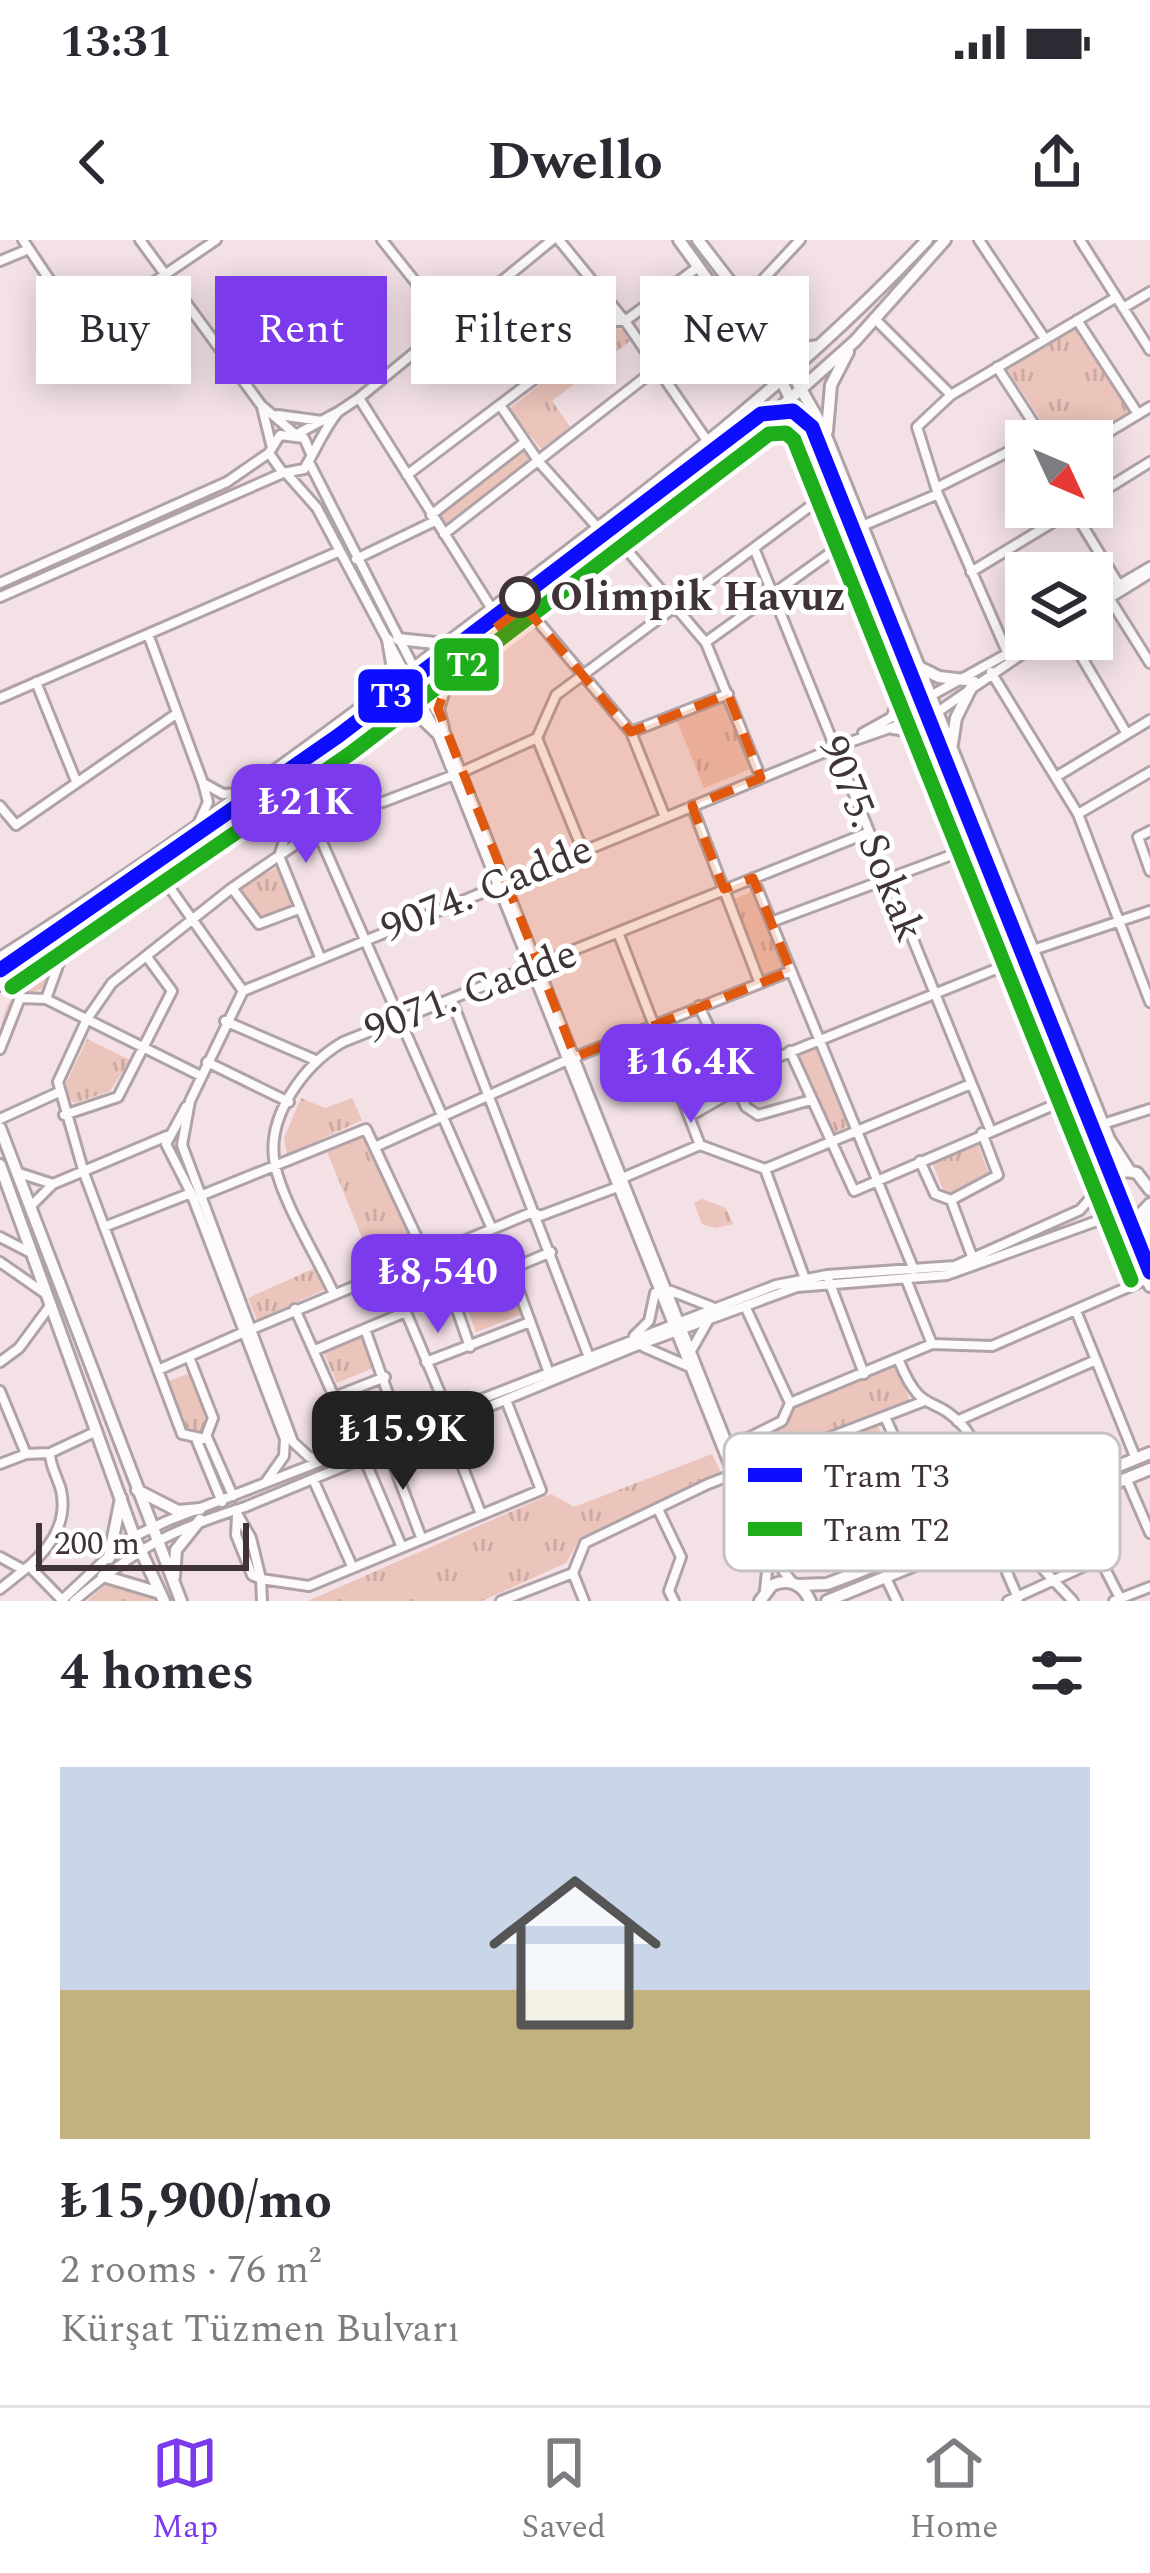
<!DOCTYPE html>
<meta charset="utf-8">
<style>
:root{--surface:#fff;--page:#f2f2f3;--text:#2b2b33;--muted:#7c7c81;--line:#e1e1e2;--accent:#7c3aed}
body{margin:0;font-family:Spectral,serif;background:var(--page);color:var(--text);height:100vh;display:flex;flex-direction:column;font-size:45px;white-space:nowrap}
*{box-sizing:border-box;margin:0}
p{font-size:39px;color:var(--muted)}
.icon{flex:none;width:66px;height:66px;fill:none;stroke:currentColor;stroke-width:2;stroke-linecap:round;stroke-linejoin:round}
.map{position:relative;height:1361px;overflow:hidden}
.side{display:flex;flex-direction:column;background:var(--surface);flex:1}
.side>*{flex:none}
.guide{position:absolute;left:36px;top:36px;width:1080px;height:108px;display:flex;gap:24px}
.needle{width:78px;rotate:134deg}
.fabs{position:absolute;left:1005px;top:180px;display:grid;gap:24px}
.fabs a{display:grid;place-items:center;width:108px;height:108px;border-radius:0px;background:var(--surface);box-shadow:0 6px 30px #0003;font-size:60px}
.scale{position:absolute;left:36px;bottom:30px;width:213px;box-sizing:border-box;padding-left:12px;border:6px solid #403337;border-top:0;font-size:33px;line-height:42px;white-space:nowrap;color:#403337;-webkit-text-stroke:9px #fff;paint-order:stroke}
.price{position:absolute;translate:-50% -102px;padding:0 27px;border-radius:24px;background:var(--accent);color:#fff;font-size:39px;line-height:78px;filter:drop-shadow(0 3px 6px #0008)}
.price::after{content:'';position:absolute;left:50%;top:72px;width:36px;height:27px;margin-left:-18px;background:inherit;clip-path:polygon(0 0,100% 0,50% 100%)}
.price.selected{background:#222;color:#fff}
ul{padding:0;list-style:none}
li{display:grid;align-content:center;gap:24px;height:636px;padding:0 60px}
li+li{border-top:3px solid var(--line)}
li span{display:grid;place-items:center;height:372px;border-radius:0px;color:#555}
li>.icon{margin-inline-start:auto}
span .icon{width:216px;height:216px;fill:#fffc;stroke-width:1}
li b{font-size:51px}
h2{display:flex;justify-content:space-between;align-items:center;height:144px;padding:0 60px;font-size:51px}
.pill{padding:0 42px;border-radius:0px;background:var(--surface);box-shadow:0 6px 30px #0003;font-size:42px;line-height:108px}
.pill.selected{background:var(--accent);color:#fff}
.status{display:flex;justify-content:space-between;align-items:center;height:84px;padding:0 60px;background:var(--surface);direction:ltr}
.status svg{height:33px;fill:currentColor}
header{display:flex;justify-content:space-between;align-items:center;height:156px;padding:0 60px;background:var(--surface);font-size:54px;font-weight:700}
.dock{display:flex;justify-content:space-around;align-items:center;height:168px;border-top:3px solid var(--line);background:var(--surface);font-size:33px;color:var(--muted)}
.dock a{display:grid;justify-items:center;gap:6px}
.dock .selected{color:var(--accent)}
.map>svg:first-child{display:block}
</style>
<div class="status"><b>13:31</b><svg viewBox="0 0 49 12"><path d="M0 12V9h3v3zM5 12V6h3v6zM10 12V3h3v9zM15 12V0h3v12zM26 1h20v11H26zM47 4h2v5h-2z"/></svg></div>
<header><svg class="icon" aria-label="back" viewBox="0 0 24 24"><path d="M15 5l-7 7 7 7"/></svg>Dwello<svg class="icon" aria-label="share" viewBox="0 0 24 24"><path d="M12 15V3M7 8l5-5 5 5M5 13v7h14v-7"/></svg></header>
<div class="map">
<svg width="1150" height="1361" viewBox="0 0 1150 1361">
<defs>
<pattern id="grass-tufts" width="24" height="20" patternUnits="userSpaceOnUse" patternTransform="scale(3)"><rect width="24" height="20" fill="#ebc4bb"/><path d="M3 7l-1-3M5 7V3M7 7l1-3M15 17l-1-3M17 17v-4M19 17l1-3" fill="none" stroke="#cba9a1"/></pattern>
</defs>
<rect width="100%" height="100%" fill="#f3e1e6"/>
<path fill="url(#grass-tufts)" d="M613 87 622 89 630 101 552 161 571 188 542 210 509 169Z
M1076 87 1131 174 1084 201H1055L1007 129Z
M524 210 531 218 446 285 438 276Z
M726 461 753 528 704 548 677 481Z
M276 628 293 666 263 678 239 648Z
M751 652 783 728 763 736 732 660Z
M62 715 46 747 17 759 0 805C0 756 25 741 62 715Z
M87 799 130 820 110 851 75 863 61 854Z
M816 807 850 885 831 894 797 815Z
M301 858 325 868 352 858 362 880 287 915 284 898Z
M363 895 415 1009 374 1027 326 909Z
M977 903 990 936 945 955 932 922Z
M702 959 726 968 733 984 715 988 702 984 694 963Z
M315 1028 324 1050 257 1080 248 1058Z
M509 1038 523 1074 476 1092 462 1056Z
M365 1096 378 1126 337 1143 324 1113Z
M896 1126 911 1163 749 1226 741 1208 789 1182 793 1165Z
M190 1133 208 1173 203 1196 185 1187 166 1142Z
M877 1184 883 1198 827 1222 822 1208Z
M712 1214 721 1233 581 1297 566 1323 482 1361H308L551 1254 574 1267Z
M111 1340 155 1356 157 1361H87Z"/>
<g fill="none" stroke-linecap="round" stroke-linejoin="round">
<defs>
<path id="minor" d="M23 0 65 63 101 78 216 0
M140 0 261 165 294 193
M382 0 448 83
M559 0 625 81 708 202
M979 0 1045 99
M1080 0 1150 110
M0 21 29 9
M744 60 800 0
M471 66 530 142
M1123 68 1150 52
M874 78 951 155
M1077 80 1138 174
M997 127 1045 201
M500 165 539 222 598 288
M262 167 271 204
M338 172 359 158
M278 175 322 181
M297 194 338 172C323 190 316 210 304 229L283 233 269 213 280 195 304 198 311 214
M1092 202 1150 167
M309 222 436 471
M287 234 317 268 437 493 768 1322 765 1350
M407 235 611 81H625L698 27
M936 248 1026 203
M1092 258 1150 222
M1073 270 1122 350
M431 275 525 202
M862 286 938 254
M444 294 657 128
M616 297 706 403 761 538
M754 308 990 889
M356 319 435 281
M971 332 1078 267
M0 343 227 242 269 213
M0 357 283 233
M1109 358 1150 423
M1092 361 1150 327
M525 366 631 492 665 577
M492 369 359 158 552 0
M1092 369 1150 333
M148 394 203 543
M1071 399 1127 494
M706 402 851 298
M1011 421 938 254 917 187 951 155 1115 58
M991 432 1078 574 1150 762
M36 442 76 541
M0 458 340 311
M442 485 772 1316 792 1342
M631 492 728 454
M863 493 1034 399
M462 532 537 498
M1059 535 1150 480
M383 562 454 535
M256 563 284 601 279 616 320 717
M0 566 16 585 176 474
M692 566 759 741
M1078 574 1150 532
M199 582 208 562 203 543 223 554 240 553
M1150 591 1138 597 1150 631
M318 593 492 989
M583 611 537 498 556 455 832 250
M158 631 243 751
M753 638 914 1030
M232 648 259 684 299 669
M771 682 976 606
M619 695 700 905
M68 698 46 759 201 836
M1033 710 1150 671
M452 761 589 1117
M699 766 746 867 758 875 811 860
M225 781 313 819
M0 809 20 758 46 759
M790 811 854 951 1077 855
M575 817 791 731
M207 822 289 862
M731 836 1021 719
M186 867 166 904 191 953 285 1199 284 1216 265 1243
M64 875 118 857 172 751 147 717
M690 876 737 849
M0 879 57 853
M1103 884 1150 869
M377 906 565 821
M920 921 935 954 951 960 973 1019
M765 929 971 844
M765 929 805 1039
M19 933 53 944
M620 939 700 905 765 929
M200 956 366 889 426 1017
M951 960 998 935 982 893
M31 966 53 944 167 896
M104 987 191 953
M0 997 31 1013
M437 1012 470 1107
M0 1022 43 1052
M511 1029 549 1133
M389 1032 449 1174
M906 1039 932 1104
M829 1041 864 1134
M671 1051 712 1067
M333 1052C316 1015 283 963 275 925 265 876 305 824 343 802L867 593
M451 1054 551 1012
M745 1066 790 1163
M295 1069 334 1157 385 1137
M1076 1071 1096 1120
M252 1089 533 972 540 976 615 948
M365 1089 402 1193
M634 1096 649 1081 655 1053
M644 1107 690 1127
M692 1109 708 1081
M315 1110 403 1073
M189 1117 213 1178 205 1199 182 1194 84 933 58 842 87 779 112 743 232 648 375 550
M899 1121C922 1177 933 1153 963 1186 982 1209 992 1245 1005 1272
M0 1122 19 1108 50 1066
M426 1122 530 1082
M158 1130 242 1093
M0 1151 26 1214
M886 1179 940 1298
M957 1181 1096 1120 1136 1219
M446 1184 481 1274
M207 1197 233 1256
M197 1201 222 1262
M726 1209 782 1181 790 1163 932 1104 992 1106 1147 1039
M388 1210 421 1297
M802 1211 856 1333
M364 1218 401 1305
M329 1220 309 1217 293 1202 182 905 190 861 243 751 847 503 939 471 1044 399
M0 1224 26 1214 50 1213
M313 1239 352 1326
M1127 1240 1150 1293
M658 1269 681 1317 669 1351 674 1361
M235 1270 251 1298 261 1339 309 1346 541 1250 506 1160
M237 1276 236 1295 252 1335 261 1339 262 1361
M1020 1280 1042 1328 1073 1361
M990 1293 1018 1358
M0 1317 22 1329
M885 1336 897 1361
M0 1349 29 1326
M62 1360 29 1326C51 1307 68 1281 61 1250 57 1236 50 1226 50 1213L97 1191
M61 1361 126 1300 167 1281 776 1045 827 1035 955 1026 1080 970 1100 947
M74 1361C138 1308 165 1292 245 1267L631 1108 797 1047 947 1035 1108 977
M501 1361 573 1333
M584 1361 573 1333 585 1303 708 1244 922 1162
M1008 1361 1100 1319 1120 1358
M1114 1361 1150 1347"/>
<path id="major" d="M679 0 783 144 814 207 1096 905 1104 929 1101 945
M698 0 768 91 822 186 1109 899 1129 930
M770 92 799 109 818 106
M758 189 781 185 807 197
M827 191 831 145 848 112
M398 399 444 404
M917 426 939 437 965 440
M385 448 393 429 388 400
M388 471 413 470 437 493
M893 476 906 440
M443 488 438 469 453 422
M893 488 919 492 934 503
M952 504 956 478 974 442
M0 718C174 608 341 484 505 359 655 245 797 138 927 0
M0 745 385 472 755 190 855 101 945 0
M0 888 181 1361
M0 925 134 1296 164 1361
M1150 950 1137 933C1102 924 1085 962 1116 981H1134L1150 964
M1147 974 1150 1012
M1116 981 1150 1046
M137 1250 178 1271 200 1269
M109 1318 121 1258
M103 1336 160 1353
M174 1337 176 1310 200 1280
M798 1345 827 1344 856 1333 1150 1213
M760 1361 772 1345C789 1338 803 1344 810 1361
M827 1361 1150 1229"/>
</defs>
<use href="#minor" stroke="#b0a3a7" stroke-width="14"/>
<use href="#major" stroke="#b0a3a7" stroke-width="16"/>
<use href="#minor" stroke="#fdfafb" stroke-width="8"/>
<use href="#major" stroke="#fdfafb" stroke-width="10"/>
<defs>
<path id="tram-1" d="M0 730 338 496 761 174 793 171 812 187 1150 1032"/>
<path id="tram-2" d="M12 747 351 513 769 194 786 193 794 200 1131 1040"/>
</defs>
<use href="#tram-1" stroke="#fff" stroke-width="24"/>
<use href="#tram-2" stroke="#fff" stroke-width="24"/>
<use href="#tram-1" stroke="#0d0dff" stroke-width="15"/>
<use href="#tram-2" stroke="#1ead1b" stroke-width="15"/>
</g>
<path fill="#e0570e" fill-opacity="0.2" stroke="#e0570e" stroke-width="9" stroke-dasharray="24 15" stroke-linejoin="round" d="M524 366 631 492 728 454 761 538 692 566 724 649 753 638 791 731 575 817 438 469 455 419Z"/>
<circle fill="#fff" stroke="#403337" stroke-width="6" cx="520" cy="357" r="18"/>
<g text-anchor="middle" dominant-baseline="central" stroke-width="10" stroke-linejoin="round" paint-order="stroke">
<g font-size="42" font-weight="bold" fill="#403337" stroke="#fff" text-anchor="start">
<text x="550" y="357">Olimpik Havuz</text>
</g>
<g font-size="42" fill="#403337" stroke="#fff">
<text transform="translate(871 599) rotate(68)">9075. Sokak</text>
<text transform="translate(487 649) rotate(-22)">9074. Cadde</text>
<text transform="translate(471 752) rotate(-21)">9071. Cadde</text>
</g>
</g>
<rect x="724" y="1193" width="396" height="138" rx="18" fill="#fff" stroke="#c6c2c3" stroke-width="3"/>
<rect x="748" y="1228" width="54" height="14" fill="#0d0dff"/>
<rect x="748" y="1282" width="54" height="14" fill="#1ead1b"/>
<g font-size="33" fill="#403337">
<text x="823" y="1247">Tram T3</text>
<text x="823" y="1301">Tram T2</text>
</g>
<g stroke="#fff" stroke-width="4.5">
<rect x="432" y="396" width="69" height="57" rx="12" fill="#1ead1b"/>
<rect x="356" y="427" width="69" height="58" rx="12" fill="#0d0dff"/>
</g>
<g font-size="33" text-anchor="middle" font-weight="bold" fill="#fff">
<text x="467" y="436">T2</text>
<text x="391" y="467">T3</text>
</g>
</svg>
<div class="fabs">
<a><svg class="needle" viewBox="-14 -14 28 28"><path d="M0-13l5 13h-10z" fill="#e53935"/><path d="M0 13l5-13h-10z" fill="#7c7c81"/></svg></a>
<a><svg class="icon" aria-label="layers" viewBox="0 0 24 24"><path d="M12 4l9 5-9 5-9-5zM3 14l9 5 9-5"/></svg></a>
</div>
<div class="scale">200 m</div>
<b class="price" style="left:306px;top:626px">₺21K</b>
<b class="price" style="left:691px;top:886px">₺16.4K</b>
<b class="price" style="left:438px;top:1096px">₺8,540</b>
<b class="price selected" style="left:403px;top:1253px">₺15.9K</b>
<div class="guide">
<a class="pill">Buy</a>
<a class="pill selected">Rent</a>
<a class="pill">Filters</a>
<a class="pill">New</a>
</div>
</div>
<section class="side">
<h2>4 homes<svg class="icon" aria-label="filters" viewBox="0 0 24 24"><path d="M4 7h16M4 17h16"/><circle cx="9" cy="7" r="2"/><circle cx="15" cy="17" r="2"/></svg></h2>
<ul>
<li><span style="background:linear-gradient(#c9d6e8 60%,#c2b280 0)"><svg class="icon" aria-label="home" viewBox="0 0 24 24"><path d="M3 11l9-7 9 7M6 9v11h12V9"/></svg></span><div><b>₺15,900/mo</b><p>2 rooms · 76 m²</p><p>Kürşat Tüzmen Bulvarı</p></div></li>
</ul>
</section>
<nav class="dock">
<a class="selected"><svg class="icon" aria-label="map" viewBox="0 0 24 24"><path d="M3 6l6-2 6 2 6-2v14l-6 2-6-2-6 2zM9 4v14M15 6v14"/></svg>Map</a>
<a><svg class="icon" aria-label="saved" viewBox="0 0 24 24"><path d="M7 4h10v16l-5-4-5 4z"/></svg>Saved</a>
<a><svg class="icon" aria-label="home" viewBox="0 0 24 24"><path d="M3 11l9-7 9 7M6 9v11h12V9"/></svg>Home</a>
</nav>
